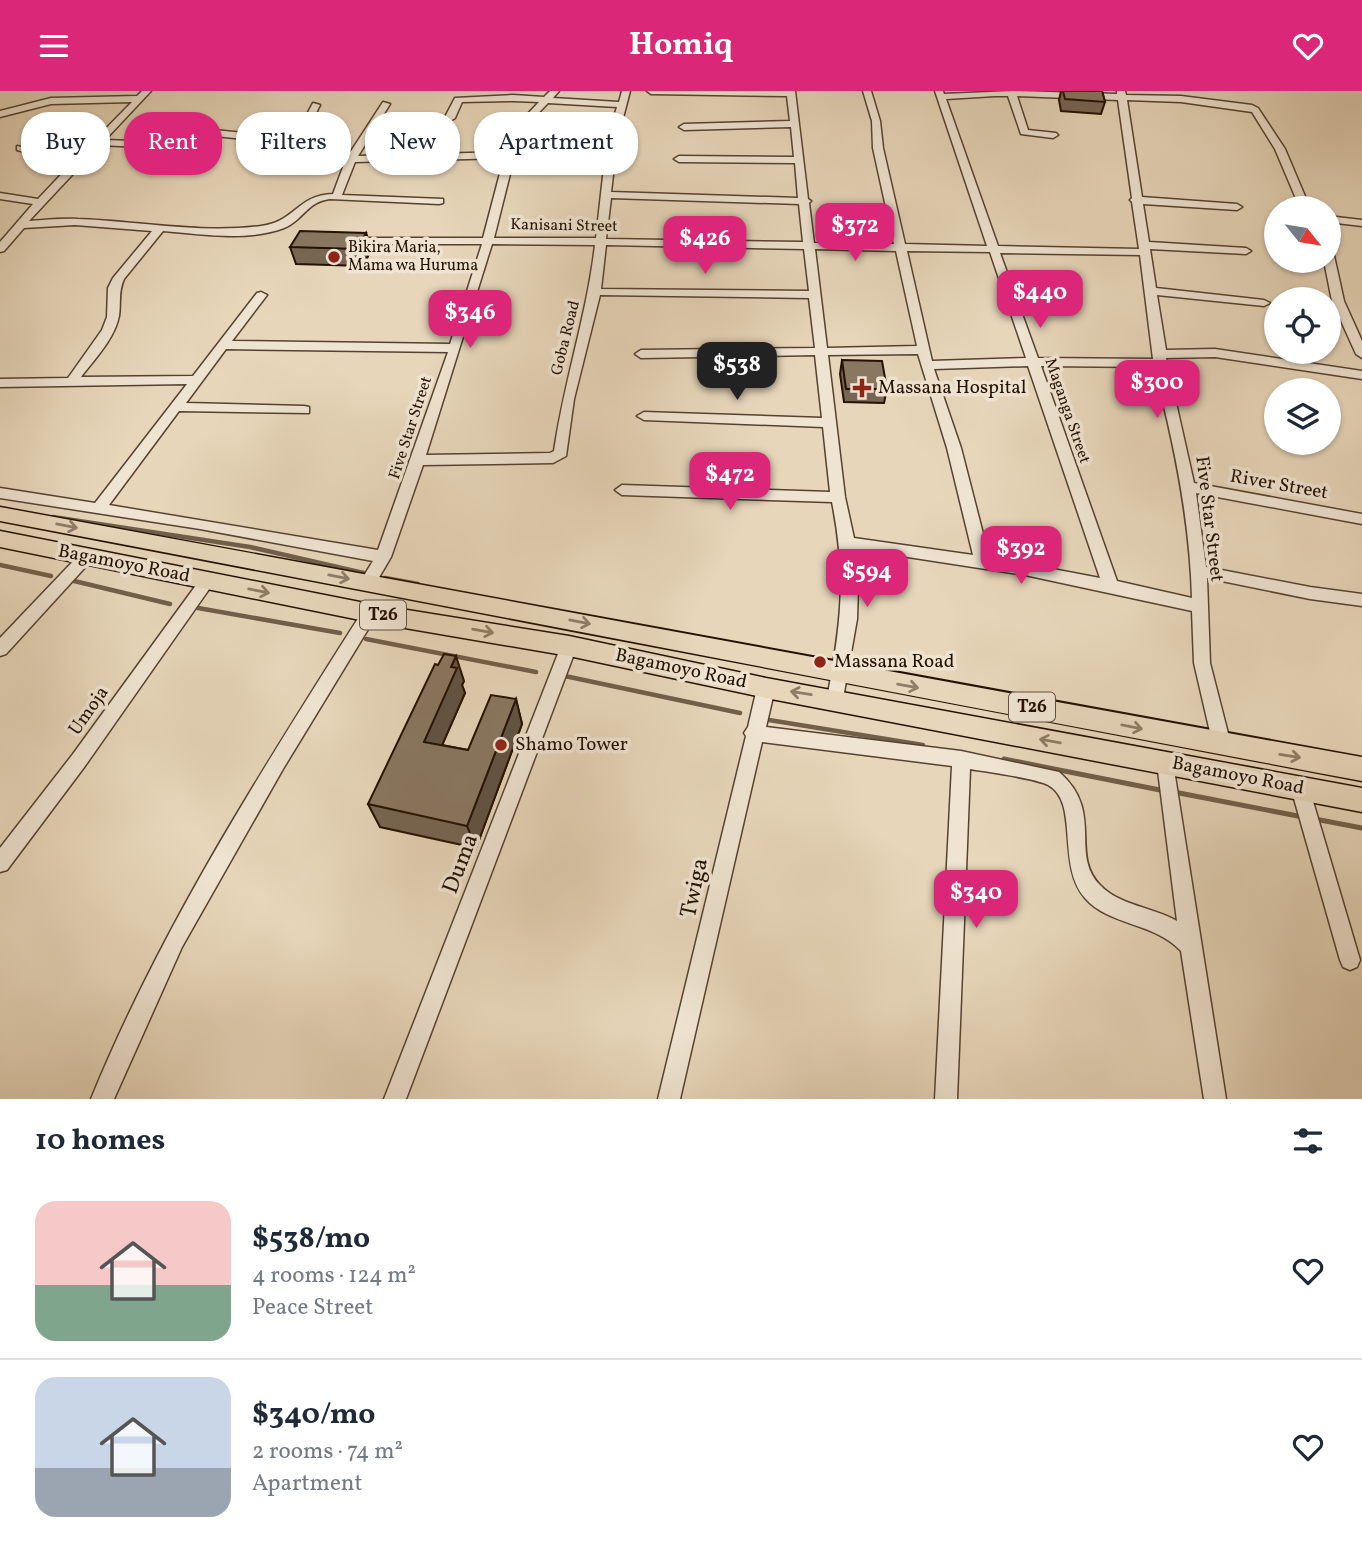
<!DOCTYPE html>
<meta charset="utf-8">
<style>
:root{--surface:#fff;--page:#f6f6f7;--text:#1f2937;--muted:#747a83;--line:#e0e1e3;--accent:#db2777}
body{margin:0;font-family:Vollkorn,serif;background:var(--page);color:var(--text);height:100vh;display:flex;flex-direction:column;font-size:26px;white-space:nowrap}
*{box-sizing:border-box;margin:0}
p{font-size:23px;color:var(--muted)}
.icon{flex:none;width:38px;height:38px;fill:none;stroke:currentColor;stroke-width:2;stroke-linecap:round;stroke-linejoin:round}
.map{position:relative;height:1008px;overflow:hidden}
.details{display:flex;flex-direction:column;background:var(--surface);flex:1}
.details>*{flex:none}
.guide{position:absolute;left:21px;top:21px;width:700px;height:63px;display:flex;gap:14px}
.needle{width:46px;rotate:120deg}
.fabs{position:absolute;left:1264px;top:105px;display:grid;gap:14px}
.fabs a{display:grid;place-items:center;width:77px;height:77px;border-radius:50%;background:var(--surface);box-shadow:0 2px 5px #0004;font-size:35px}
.price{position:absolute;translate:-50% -60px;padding:0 16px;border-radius:14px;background:var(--accent);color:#fff;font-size:23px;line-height:46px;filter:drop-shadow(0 2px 4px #0008)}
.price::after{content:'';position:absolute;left:50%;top:42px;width:21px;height:16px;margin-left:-10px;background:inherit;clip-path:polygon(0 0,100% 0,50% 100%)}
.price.on{background:#222;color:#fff}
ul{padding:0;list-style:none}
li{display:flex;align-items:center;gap:21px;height:175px;padding:0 35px}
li+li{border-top:2px solid var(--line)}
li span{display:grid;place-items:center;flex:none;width:196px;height:140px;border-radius:21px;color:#555}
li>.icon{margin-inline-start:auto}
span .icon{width:84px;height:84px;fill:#fffc;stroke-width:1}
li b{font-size:30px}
h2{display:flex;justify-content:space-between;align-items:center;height:84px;padding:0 35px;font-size:30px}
.pill{padding:0 24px;border-radius:28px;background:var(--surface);box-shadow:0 2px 5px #0004;font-size:24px;line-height:63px}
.pill.on{background:var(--accent);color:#fff}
header{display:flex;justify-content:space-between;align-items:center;height:91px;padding:0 35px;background:var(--accent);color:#fff;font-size:32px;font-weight:700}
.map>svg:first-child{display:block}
</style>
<header><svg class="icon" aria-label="menu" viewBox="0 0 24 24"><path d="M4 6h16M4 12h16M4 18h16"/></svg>Homiq<svg class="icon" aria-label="heart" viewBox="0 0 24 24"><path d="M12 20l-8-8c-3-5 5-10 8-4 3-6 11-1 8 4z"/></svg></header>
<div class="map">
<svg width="1362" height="1008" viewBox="0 0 1362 1008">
<rect width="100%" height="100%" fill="#e7d6ba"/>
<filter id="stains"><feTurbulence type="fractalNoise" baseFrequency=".00286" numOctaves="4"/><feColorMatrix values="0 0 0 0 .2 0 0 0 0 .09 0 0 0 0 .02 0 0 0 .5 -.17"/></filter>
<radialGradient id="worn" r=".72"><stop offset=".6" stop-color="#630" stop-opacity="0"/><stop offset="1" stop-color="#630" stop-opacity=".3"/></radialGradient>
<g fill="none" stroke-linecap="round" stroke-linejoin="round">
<path stroke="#715f4a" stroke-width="4.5" d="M53 426 250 456 368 483
M0 474 51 485
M385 487 418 493
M70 489 170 513
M198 517 340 542
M366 548 536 581
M560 584 740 622
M769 629 923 654"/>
<path stroke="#715f4a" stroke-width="5" d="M1004 668 1165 700
M1174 701 1303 726
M1315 728 1362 737"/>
<defs>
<path id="minor" d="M142 0H151L105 49 159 51 195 37 291 47 297 42 313 12 320 14 304 46 293 53 196 43 160 57 100 54 29 130C45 129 62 127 78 128 138 130 201 143 261 135 295 131 297 104 333 103L346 68 383 11 390 13 380 29 445 26 455 7 513 4 544 6 550 0H559L553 7 619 11 622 0H630L617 50 611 101 798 107 795 72 679 71 674 68 679 65 794 66 791 36 684 39 679 36 684 33 790 30 787 5 651 3 647 0H795L808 108 811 110 809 112 814 152 894 153 873 57 872 30 863 0H871L880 30 883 57 905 153 987 155 935 0H943L944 3 1013 0 1117 3V0H1125L1126 4 1181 5 1252 14 1258 17 1285 58 1310 117H1300L1275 58 1252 21 1181 11 1127 9 1142 106 1237 113 1242 116 1237 119 1143 113 1149 151 1246 157 1251 160 1246 163 1150 158 1156 197 1264 209 1270 212 1264 215 1157 204 1166 259 1215 258 1362 280V288L1215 266 1166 267 1194 392 1362 423V433L1196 402 1206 476 1310 496 1362 503V515L1310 508 1207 487 1210 572 1231 654 1228 660 1222 662 1216 660 1213 654 1194 572 1192 520 1025 484 856 458 858 496 857 528 842 613 836 615 830 613 827 608C841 533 847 487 832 411L622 404 615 399 622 394 830 401 823 336 644 329 637 325 644 321 822 327 815 264 641 267 635 263 641 259 815 257 809 207 600 204 574 308 566 365 553 372 423 374 391 466 374 495 368 497 360 491 373 470 200 438 0 407V397L95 412 187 293 0 296V288L68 287 102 239 107 226 108 197 113 187 152 140 75 134 24 137 4 160 0 161V151L33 113 0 108V102L38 108 71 73 17 59V55L76 68 132 11 51 13 0 26V20L51 7 137 5ZM995 5H1008L1021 43 1053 47 1058 44 1056 42 1028 39 1017 5 1118 9 1132 107 1130 109 1132 111 1139 158 998 155 946 8ZM513 10 539 11 517 34 506 61 358 65 377 35 447 32 455 27 462 11ZM548 12 617 16 607 50 596 147H494L518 51 526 35ZM504 67 483 147H349L344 150 349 153H482L450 253 232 250 267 204 261 201 257 202 193 285 81 286C94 269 115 247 119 225 121 212 118 201 124 188L163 140C201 143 247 151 284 137 304 129 306 111 330 108L439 113 443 112V108L342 104 355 71ZM611 107 799 113 803 151 606 148ZM492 153 595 154C587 224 564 290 554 360L550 362 426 364ZM606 154 804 158 809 200 601 198ZM815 158 896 160 917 255 827 257ZM907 160 990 161 1026 267 932 270ZM1000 162 1140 164 1153 268 1038 267ZM226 258 448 261 378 459 109 414 179 320 309 322V316L304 315 186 312ZM918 263 947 357 973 464 854 447 845 406 828 264ZM1028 275 1100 487 989 466 961 357 934 278ZM1041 275 1154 276C1174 351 1190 429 1192 507L1117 490Z
M1328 125 1362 129V135L1328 131Z
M1328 157 1333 160 1344 210 1362 250V267L1356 263 1332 210 1324 170H1328Z
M85 461 90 463 93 467 90 471 6 563 0 565V547L80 463Z
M207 484 215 490 212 494 85 675 7 779 0 781V757L73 663 202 486Z
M370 516 376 518 378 522 283 678 182 856 114 1008H91C162 834 264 676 364 518Z
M569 548 575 550 577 555 406 1008H384L561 555 563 550Z
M766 590 772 592 775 597 766 636 961 660 1059 681C1105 721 1069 762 1100 794 1120 815 1153 816 1177 830L1157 672 1160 666 1166 664 1172 666 1226 1008H1204L1181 860C1154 831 1109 835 1085 807 1056 774 1080 711 1048 694 1035 687 987 681 970 678L957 1008H935L952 675 762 651 680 1008H658L746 645 744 642 748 636 757 597 760 592Z
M1300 689 1307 691 1309 697 1360 869 1357 876 1350 879 1343 876 1340 869 1291 697 1293 691Z"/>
<path id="highway" d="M0 416C454 499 908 585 1362 666V690C908 605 454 516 0 430Z
M0 440 370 513 569 545 766 587 1362 697V721L766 607 569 565 370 531 0 456Z"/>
</defs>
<use href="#minor" stroke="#55422f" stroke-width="3"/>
<use href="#highway" stroke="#241101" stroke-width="3"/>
<use href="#minor" fill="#efe4d2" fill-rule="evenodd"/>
<use href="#highway" fill="#e7d6ba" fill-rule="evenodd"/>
</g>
<path fill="#766653" stroke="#241101" stroke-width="2" d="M1061 0H1102L1105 11 1101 23 1061 20 1059 9Z
M366 142 371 159 363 175 296 173 290 156Z
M842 269 887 298 884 312 844 311 840 283Z
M464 590 462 594 465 602 442 654 468 659 516 608 522 633 476 757 380 736 368 713Z"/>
<path fill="#605344" stroke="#241101" stroke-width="2" d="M366 142 371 159 363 175 358 158Z
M456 565 464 590 462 594 465 602 433 675 424 651 451 576Z
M516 608 522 633 476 757 467 735Z"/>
<path fill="#897761" stroke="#241101" stroke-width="2" d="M1063 0H1102L1105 11 1065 8Z
M300 140 366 142 358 158 290 156Z
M842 269 882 270 887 298H846Z
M444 563 456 565 451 576 457 577 424 651 468 659 491 604 516 608 467 735 368 713 435 573 438 574Z"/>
<defs><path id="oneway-shaft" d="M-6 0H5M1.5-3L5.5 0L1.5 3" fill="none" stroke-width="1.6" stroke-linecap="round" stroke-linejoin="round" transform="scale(1.75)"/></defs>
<g stroke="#8f7d67">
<use href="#oneway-shaft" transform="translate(67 435) rotate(11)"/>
<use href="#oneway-shaft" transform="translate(339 486) rotate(11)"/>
<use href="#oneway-shaft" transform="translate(259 500) rotate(11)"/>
<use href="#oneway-shaft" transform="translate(580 531) rotate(11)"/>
<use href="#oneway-shaft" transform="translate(483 540) rotate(10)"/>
<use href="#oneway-shaft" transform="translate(908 595) rotate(10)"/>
<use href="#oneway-shaft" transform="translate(801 602) rotate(-171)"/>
<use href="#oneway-shaft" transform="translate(1132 636) rotate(11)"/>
<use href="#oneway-shaft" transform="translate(1050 650) rotate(-170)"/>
<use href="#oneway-shaft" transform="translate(1290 665) rotate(9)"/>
</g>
<g fill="#8f2418" stroke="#efe4d2" stroke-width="2.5">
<circle cx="334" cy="166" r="7"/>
<path d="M858.5 286.5h7v7h7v7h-7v7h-7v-7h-7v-7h7z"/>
<circle cx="820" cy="571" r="7"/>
<circle cx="501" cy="654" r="7"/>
</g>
<g text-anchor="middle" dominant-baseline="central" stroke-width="7" stroke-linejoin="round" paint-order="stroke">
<g font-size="16" fill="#241101" stroke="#efe4d2">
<text transform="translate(564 135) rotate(1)">Kanisani Street</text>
<text transform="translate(566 247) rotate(-76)">Goba Road</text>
<text transform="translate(1067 320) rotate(71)">Maganga Street</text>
<text transform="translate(411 337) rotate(-72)">Five Star Street</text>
</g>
<g font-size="16" fill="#241101" stroke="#efe4d2" text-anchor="start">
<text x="348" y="157">Bikira Maria,<tspan x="348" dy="18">Mama wa Huruma</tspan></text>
</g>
<g fill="#efe4d2" stroke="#615040" stroke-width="2">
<rect x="360" y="509.5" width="46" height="29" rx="5"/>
<rect x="1009" y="601.5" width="46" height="29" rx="5"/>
</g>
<g font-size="18" font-weight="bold" fill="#241101">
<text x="383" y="524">T26</text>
<text x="1032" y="616">T26</text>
</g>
<g font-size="19" fill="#241101" stroke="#efe4d2" text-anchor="start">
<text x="878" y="297">Massana Hospital</text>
<text x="834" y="571">Massana Road</text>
<text x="515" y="654">Shamo Tower</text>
</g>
<g font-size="19" fill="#241101" stroke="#efe4d2">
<text transform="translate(1279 394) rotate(10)">River Street</text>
<text transform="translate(1209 428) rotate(83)">Five Star Street</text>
<text transform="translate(124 473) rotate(11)">Bagamoyo Road</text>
<text transform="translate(681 578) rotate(12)">Bagamoyo Road</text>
<text transform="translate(89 620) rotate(-55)">Umoja</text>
<text transform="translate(1238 685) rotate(11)">Bagamoyo Road</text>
</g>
<g font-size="23" fill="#241101" stroke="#efe4d2">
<text transform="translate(461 773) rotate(-69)">Duma</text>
<text transform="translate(695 797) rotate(-78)">Twiga</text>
</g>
</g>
<rect width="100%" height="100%" filter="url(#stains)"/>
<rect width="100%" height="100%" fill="url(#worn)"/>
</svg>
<div class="fabs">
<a><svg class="needle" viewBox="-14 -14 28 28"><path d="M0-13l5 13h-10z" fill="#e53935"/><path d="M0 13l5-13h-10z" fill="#747a83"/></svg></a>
<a><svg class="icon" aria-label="locate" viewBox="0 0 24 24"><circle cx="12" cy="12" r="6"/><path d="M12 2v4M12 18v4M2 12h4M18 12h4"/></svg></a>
<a><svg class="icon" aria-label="layers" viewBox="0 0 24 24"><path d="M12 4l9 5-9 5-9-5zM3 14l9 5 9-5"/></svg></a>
</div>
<b class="price" style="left:855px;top:172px">$372</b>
<b class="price" style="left:705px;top:185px">$426</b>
<b class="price" style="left:1040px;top:239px">$440</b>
<b class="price" style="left:470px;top:259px">$346</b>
<b class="price on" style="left:737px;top:311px">$538</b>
<b class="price" style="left:1157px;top:329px">$300</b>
<b class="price" style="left:730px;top:421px">$472</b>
<b class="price" style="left:1021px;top:495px">$392</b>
<b class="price" style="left:867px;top:518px">$594</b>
<b class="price" style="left:976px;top:839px">$340</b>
<div class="guide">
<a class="pill">Buy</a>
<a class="pill on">Rent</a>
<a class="pill">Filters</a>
<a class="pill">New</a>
<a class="pill">Apartment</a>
</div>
</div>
<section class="details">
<h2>10 homes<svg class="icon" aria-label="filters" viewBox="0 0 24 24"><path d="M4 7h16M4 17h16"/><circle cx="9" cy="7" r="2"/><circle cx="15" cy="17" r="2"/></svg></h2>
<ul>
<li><span style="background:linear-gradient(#f6c9c9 60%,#7fa58c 0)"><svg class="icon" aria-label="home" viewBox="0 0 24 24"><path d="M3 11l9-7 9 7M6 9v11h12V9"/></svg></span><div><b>$538/mo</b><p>4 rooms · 124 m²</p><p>Peace Street</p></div><svg class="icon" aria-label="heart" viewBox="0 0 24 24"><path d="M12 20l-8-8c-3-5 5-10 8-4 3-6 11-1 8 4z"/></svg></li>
<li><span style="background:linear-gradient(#c9d6e8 65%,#9aa5b1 0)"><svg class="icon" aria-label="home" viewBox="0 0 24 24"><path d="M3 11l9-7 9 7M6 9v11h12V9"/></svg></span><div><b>$340/mo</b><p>2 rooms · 74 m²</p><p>Apartment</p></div><svg class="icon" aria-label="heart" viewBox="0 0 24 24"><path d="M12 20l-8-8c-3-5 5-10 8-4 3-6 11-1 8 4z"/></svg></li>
</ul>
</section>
